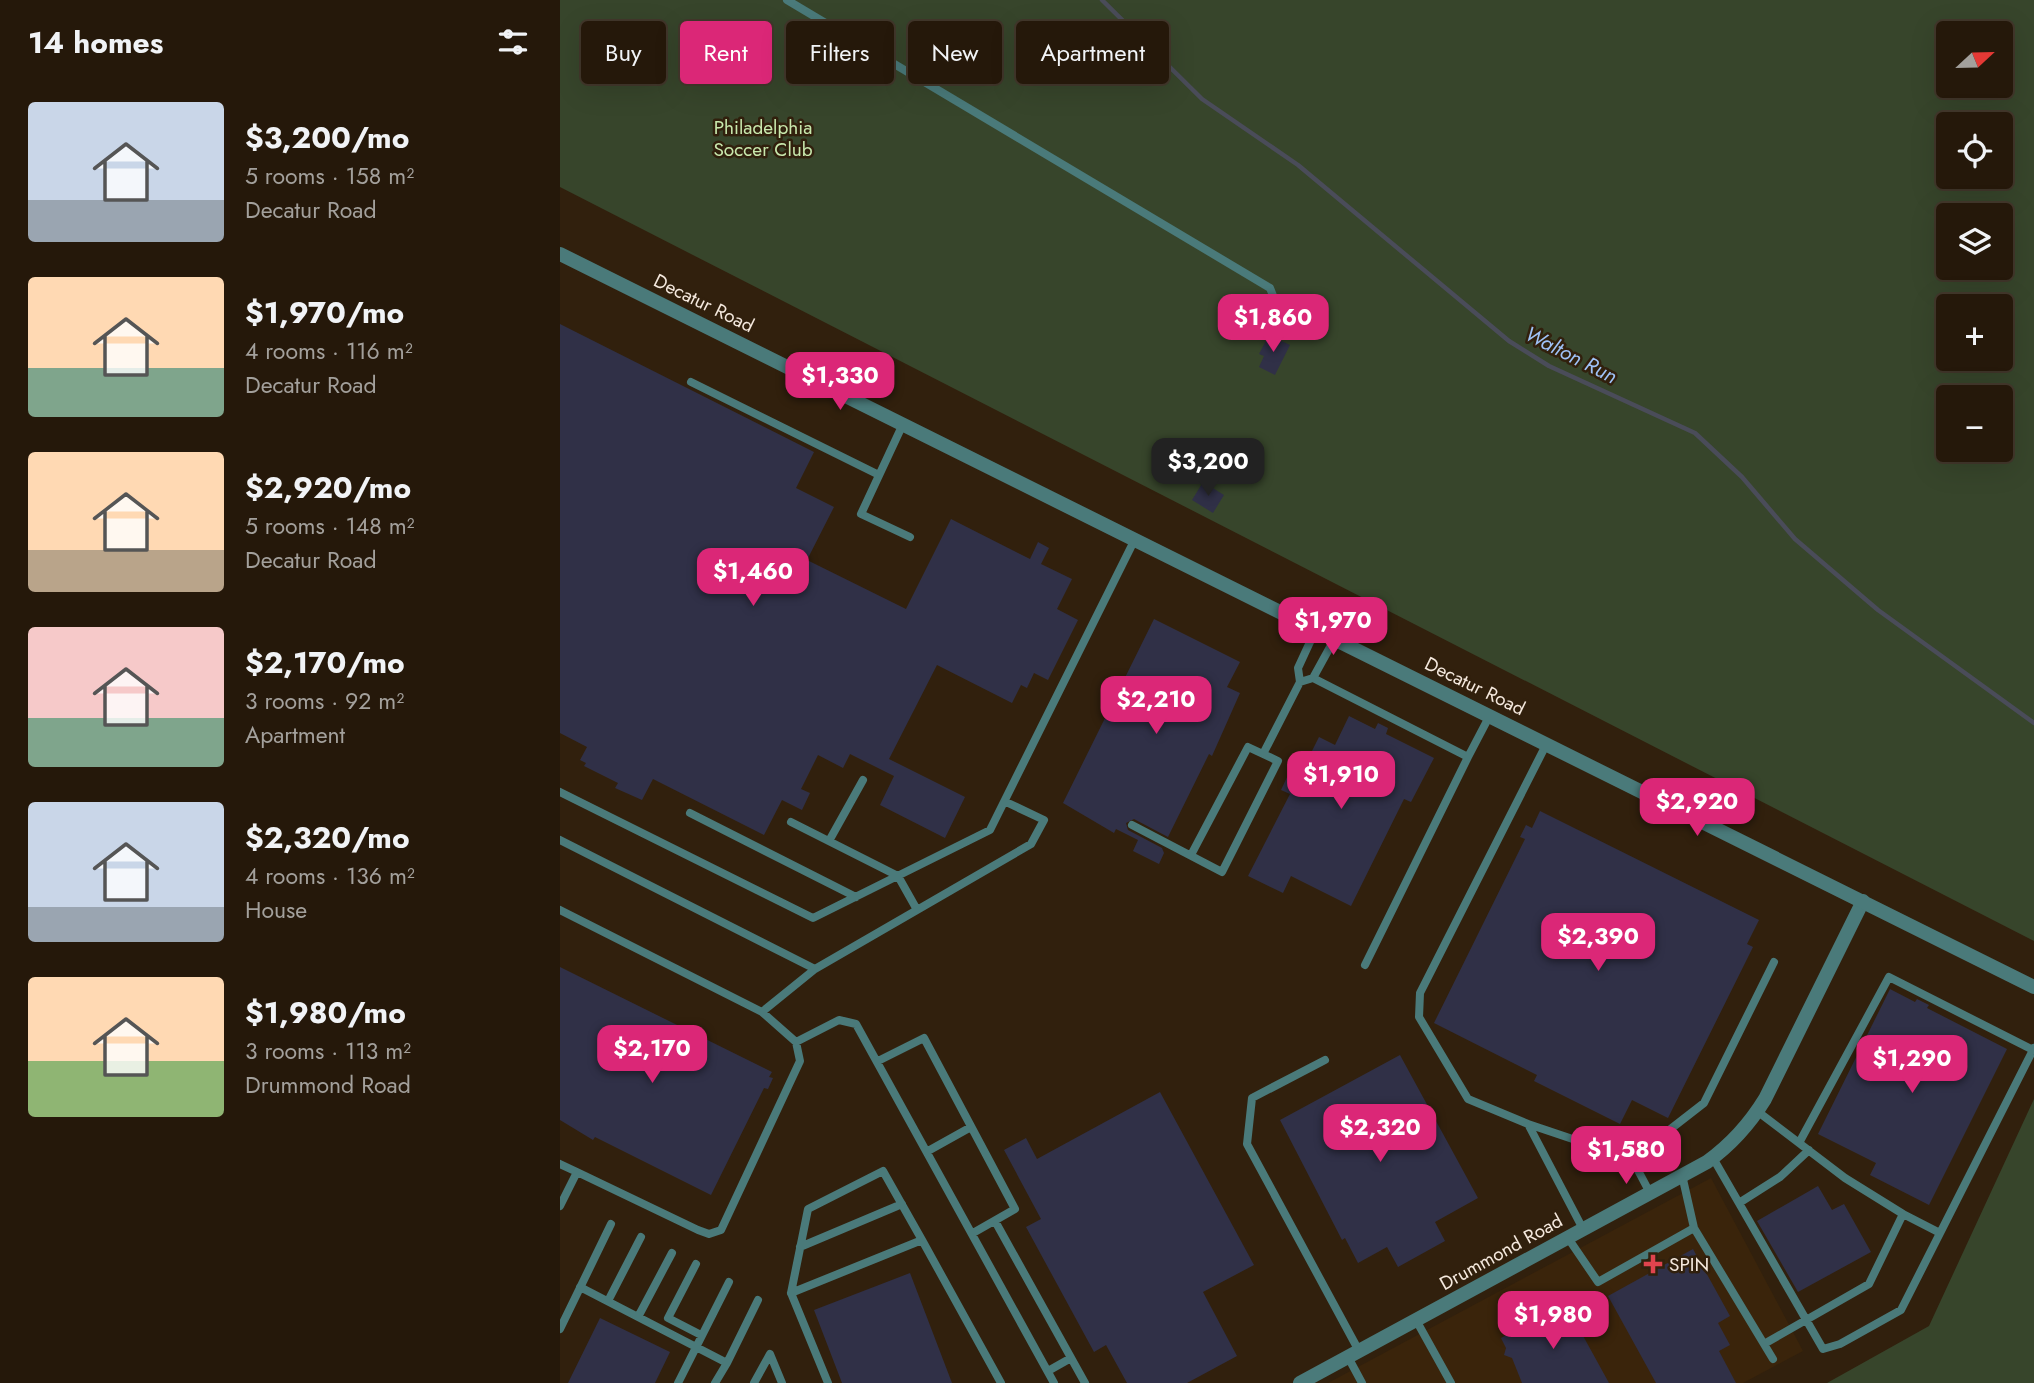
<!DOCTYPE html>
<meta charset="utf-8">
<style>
:root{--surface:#25180a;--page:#312518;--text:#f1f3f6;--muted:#a3a09c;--line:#42372b;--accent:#db2777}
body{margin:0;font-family:Jost,sans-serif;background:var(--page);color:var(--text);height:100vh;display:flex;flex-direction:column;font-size:26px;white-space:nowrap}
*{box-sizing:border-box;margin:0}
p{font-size:23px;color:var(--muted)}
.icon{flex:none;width:38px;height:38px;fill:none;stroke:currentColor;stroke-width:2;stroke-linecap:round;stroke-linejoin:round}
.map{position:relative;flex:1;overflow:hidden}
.sheet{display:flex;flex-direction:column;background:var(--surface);width:560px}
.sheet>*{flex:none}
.hud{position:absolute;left:21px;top:21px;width:665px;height:63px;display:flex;gap:14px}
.needle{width:46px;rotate:68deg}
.buttons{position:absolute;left:1376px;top:21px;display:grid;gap:14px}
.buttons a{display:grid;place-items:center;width:77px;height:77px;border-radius:7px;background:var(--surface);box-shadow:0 7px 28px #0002,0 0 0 2px var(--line);font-size:35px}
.price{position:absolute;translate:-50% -60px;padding:0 16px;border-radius:14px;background:var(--accent);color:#fff;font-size:23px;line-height:46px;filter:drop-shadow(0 2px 4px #0008)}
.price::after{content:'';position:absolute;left:50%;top:42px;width:21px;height:16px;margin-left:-10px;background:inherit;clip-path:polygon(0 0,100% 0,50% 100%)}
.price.active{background:#222;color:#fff}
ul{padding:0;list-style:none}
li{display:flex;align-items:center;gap:21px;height:175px;padding:0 28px}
li span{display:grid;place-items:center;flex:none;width:196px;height:140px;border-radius:7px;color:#555}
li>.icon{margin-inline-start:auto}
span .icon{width:84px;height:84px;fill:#fffc;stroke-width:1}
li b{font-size:30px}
h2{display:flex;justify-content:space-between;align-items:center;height:84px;padding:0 28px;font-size:30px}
.tag{padding:0 24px;border-radius:7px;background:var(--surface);box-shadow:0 7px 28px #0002,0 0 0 2px var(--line);font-size:24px;line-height:63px}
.tag.active{background:var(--accent);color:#fff}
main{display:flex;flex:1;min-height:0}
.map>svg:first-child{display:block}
</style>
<main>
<section class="sheet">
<h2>14 homes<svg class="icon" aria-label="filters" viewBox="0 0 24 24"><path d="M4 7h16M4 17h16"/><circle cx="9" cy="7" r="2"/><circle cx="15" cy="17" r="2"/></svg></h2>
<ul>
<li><span style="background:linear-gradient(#c9d6e8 70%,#9aa5b1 0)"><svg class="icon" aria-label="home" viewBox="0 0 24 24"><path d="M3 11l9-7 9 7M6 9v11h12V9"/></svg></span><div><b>$3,200/mo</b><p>5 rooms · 158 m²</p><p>Decatur Road</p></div></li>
<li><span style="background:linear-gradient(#ffd9b3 65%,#7fa58c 0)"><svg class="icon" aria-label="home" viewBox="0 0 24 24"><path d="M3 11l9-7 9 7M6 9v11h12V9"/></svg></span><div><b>$1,970/mo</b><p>4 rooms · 116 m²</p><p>Decatur Road</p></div></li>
<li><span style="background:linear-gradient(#ffd9b3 70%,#b9a48a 0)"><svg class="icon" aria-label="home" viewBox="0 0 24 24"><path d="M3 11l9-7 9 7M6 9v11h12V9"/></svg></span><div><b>$2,920/mo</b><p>5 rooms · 148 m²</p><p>Decatur Road</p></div></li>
<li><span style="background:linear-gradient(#f6c9c9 65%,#7fa58c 0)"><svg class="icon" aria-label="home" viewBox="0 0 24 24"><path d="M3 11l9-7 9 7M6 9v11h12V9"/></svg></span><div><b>$2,170/mo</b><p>3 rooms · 92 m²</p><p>Apartment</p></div></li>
<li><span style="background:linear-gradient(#c9d6e8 75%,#9aa5b1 0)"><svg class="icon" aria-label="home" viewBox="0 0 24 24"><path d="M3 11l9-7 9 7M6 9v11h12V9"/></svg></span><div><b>$2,320/mo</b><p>4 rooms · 136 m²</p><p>House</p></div></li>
<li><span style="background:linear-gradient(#ffd9b3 60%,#8fb573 0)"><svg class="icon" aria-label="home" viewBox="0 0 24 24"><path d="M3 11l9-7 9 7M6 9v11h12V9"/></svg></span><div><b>$1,980/mo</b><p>3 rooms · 113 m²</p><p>Drummond Road</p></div></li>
</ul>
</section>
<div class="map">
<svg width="1474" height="1383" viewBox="0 0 1474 1383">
<rect width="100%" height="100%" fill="#31200d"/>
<path fill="#3a240b" d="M1151 1178 1243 1351 1183 1383H768Z"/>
<path fill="#37452b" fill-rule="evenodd" d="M0 0H1474V941L0 187ZM1388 33H1440V86H1388ZM1388 124H1440V177H1388ZM1388 215H1440V268H1388ZM1388 306H1440V359H1388ZM1388 397H1440V450H1388Z
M1474 1099V1383H1267L1369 1326Z"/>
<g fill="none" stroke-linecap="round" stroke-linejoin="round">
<path stroke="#4a4c59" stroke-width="4.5" d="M542 0 642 99 738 165 949 341 989 366 1135 433 1182 477 1235 539 1318 610 1474 723"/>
</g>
<path fill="#303047" d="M0 324 254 452 236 488 274 507 247 560 346 609 391 519 470 559 478 542 489 548 481 564 512 579 497 609 518 620 488 680 474 673 467 688 461 685 452 703 377 665 329 759 405 797 385 838 320 805 334 776 290 754 283 768 258 755 241 789 250 793 242 810 222 800 204 835 93 779 82 800 55 788 58 783 24 766 26 763 20 760 27 747 0 733Z
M709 335 730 345 715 375 699 367 704 356 699 354Z
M643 482 664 495 653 513 632 500Z
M594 619 680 662 667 687 680 693 652 756 649 754 608 837 574 819 566 823 568 830 602 848 604 853 599 864 573 851 578 840 556 829 554 833 503 803Z
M789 716 815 729 818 723 828 728 826 734 874 758 851 802 844 799 791 906 731 876 723 893 688 876 730 794 721 790 729 773 739 777 759 737 775 745Z
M980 811 1199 920 1187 944 1193 947 1108 1118 1072 1100 1060 1124 974 1081 977 1075 874 1023 965 839 960 837 966 825 972 828Z
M0 967 212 1072 209 1077 213 1078 208 1089 204 1088 151 1195 35 1137 33 1140 0 1120Z
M1330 989 1355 1002 1357 999 1369 1005 1367 1008 1447 1049 1369 1205 1310 1175 1316 1163 1258 1134Z
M840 1055 918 1198 875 1222 885 1241 838 1267 827 1247 798 1263 785 1238 782 1240 720 1120Z
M600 1092 694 1265 643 1292 677 1356 627 1383H567L546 1345 534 1352 466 1227 481 1219 444 1150 466 1138 477 1159Z
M1258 1186 1272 1210 1284 1204 1311 1252 1238 1292 1197 1221Z
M1133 1249 1170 1316 1158 1323 1170 1345 1159 1351 1176 1383H1096L1048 1296Z
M350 1273 392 1383H282L254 1310Z
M1005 1303 1049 1383H962L952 1358 944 1355 946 1348 941 1338Z
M40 1318 110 1352 95 1383H8Z"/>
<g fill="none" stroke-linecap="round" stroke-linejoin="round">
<path stroke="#4a7a7a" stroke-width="8" d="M227 0 710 288 717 306 711 322
M131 382 319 475
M343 424 301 514 350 537
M753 678 908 757 930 715
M740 682 753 678 775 638
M987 743 860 993 859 1017 908 1099 968 1124 1023 1229
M0 792 253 918 430 830 575 539
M130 813 296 897
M231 822 338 876 356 908
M572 825 662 872 718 761 703 754 740 682 738 668 756 629
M0 840 255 969 471 844 484 820 446 802
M269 841 303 780
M631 855 688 747 703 754
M0 910 202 1012 236 1042 240 1061 161 1230 149 1234 138 1230 17 1172
M805 965 908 757
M202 1012 255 969
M236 1042 279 1020 296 1024 494 1383
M765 1060 692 1098 687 1144 799 1351
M318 1061 364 1038 455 1209 413 1233
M1197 1111 1285 1178 1343 1214 1309 1284 1204 1344
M968 1124 1072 1159
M1239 1143 1329 977 1473 1050
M368 1151 411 1127
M1153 1158 1263 1349 1280 1344 1341 1310 1474 1048
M0 1164 17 1172 0 1206
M1122 1175 1134 1228 1213 1359
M1090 1193 1072 1159 1144 1103 1214 962
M1179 1203 1220 1177 1249 1150
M1343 1214 1380 1233
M435 1221 525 1383
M1008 1238 1038 1282 1134 1228
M240 1247 342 1204
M136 1264 108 1318 141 1335
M20 1287 167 1363 155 1383
M231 1293 248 1209 323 1171 362 1240
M48 1301 81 1237
M78 1317 112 1253
M856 1320 891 1383
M0 1329 51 1224
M788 1357 802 1383
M167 1363 198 1300
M488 1371 511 1358
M118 1383 169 1282
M194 1383 210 1354 222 1383
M268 1383 231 1293 362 1240 441 1383"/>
<path stroke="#4a7a7a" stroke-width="14" d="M740 1383 1147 1162C1172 1144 1189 1125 1205 1099L1303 901"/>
<path stroke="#4a7a7a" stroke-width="14" d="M0 254 1474 987"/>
</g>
<path fill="#e0444e" stroke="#31200d" stroke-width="2.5" d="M1089.5 1253.5h7v7h7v7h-7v7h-7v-7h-7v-7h7z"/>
<g text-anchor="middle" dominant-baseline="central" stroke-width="5" stroke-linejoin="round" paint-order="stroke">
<g font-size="19" fill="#c8e8ad" stroke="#31200d">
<text x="203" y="127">Philadelphia<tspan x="203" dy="22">Soccer Club</tspan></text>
</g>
<g font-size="19" fill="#f5e9de" stroke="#31200d">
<text transform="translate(144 303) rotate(26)">Decatur Road</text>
<text transform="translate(915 686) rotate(26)">Decatur Road</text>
<text transform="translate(941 1252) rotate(-29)">Drummond Road</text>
</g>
<g font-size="19" fill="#f5e9de" stroke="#31200d" text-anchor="start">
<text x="1109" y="1264">SPIN</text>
</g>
<g font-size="21" font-style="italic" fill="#9fc2f7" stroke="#31200d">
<text transform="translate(1011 355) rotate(27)">Walton Run</text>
</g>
</g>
</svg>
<div class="buttons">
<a><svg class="needle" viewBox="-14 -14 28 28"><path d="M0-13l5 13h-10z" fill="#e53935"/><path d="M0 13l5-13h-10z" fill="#a3a09c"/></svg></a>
<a><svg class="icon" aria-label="locate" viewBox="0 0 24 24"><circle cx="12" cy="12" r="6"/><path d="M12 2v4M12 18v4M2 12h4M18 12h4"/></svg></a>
<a><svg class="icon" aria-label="layers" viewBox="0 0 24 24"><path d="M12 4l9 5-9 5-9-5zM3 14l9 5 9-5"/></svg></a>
<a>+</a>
<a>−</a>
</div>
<b class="price" style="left:713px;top:354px">$1,860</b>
<b class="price" style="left:280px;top:412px">$1,330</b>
<b class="price active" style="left:648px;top:498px">$3,200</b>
<b class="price" style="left:193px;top:608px">$1,460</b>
<b class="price" style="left:773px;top:657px">$1,970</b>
<b class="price" style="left:596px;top:736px">$2,210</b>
<b class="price" style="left:781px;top:811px">$1,910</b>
<b class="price" style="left:1137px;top:838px">$2,920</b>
<b class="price" style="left:1038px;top:973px">$2,390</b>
<b class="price" style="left:92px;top:1085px">$2,170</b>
<b class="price" style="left:1352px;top:1095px">$1,290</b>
<b class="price" style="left:820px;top:1164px">$2,320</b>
<b class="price" style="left:1066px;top:1186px">$1,580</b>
<b class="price" style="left:993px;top:1351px">$1,980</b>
<div class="hud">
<a class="tag">Buy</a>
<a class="tag active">Rent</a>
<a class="tag">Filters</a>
<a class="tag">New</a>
<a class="tag">Apartment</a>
</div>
</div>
</main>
